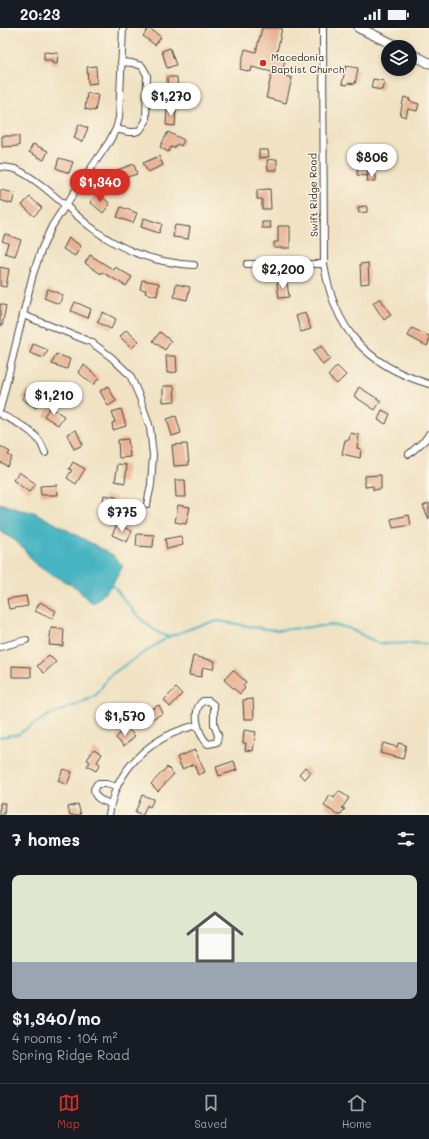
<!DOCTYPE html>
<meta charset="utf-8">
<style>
:root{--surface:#171b24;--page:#242831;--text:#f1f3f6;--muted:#9ea1a6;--line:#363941;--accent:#d93025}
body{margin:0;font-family:Mali,sans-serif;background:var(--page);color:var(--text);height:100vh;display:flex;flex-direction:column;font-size:15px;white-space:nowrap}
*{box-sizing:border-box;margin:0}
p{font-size:13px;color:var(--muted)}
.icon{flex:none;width:22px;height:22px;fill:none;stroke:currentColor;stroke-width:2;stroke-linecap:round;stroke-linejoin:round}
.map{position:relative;height:787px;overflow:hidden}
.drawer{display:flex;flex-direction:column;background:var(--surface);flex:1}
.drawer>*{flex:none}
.tools{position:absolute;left:381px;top:12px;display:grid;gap:8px}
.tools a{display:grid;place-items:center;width:36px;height:36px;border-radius:50%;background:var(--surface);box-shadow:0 2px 6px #0003;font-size:20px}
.price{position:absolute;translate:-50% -34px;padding:0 9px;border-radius:14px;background:#fff;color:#222;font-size:13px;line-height:26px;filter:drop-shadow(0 1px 2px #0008)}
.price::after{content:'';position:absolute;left:50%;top:24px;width:12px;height:9px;margin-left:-6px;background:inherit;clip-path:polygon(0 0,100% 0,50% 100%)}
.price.current{background:var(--accent);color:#fff}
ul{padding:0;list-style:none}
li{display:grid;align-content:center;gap:8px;height:212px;padding:0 12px}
li span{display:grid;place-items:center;height:124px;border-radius:8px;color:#555}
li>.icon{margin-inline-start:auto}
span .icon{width:72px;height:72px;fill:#fffc;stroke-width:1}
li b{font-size:17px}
h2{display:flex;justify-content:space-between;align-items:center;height:48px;padding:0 12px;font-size:17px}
.status{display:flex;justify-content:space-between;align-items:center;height:28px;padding:0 20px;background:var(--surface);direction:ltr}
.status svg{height:11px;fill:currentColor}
.tab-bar{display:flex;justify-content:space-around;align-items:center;height:56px;border-top:1px solid var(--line);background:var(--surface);font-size:11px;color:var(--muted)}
.tab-bar a{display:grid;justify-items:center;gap:2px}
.tab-bar .current{color:var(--accent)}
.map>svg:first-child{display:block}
</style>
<div class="status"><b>20:23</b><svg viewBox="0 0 49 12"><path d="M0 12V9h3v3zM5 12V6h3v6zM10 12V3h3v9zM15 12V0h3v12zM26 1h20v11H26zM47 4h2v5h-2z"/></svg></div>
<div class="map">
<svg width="429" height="787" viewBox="0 0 429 787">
<rect width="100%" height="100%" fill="#fcf5e5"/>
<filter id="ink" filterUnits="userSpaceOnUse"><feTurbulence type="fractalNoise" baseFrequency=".025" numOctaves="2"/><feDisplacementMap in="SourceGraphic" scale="8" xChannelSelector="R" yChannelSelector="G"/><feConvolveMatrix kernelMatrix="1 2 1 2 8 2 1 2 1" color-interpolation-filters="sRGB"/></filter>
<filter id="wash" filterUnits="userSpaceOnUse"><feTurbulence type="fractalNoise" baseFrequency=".012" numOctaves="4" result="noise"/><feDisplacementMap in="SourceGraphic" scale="16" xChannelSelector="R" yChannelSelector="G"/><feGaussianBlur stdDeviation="0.9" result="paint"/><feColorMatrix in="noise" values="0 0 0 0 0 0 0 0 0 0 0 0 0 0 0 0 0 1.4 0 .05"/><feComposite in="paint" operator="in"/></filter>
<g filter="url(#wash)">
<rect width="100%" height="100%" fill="#f0e2c3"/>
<path fill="#46b4c2" stroke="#387076" d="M0 475 20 482 34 484 113 527 123 538 112 557 94 576 86 570 77 560 47 544 34 535 24 521 14 512 0 503Z"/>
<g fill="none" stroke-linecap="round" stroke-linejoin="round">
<path stroke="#46b4c2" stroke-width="2" d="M112 556C126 574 146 602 168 609
M0 709 18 706 47 688 83 674 95 668 99 664 106 652 112 646 131 633 168 609 203 596 219 593 265 601 279 602 334 597 348 600 378 615 388 616 412 615 429 616"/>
</g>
<g id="blocks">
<path fill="#e9b393" d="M149 0 161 9 155 17 143 8Z
M262 0H282L276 29 285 31 282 47 292 50 286 75 266 70 272 44 252 39 251 44 240 41 245 21 256 24Z
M170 20 176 37 167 40 162 23Z
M44 24 58 25 57 36 52 35V32H44Z
M96 38 97 55 88 56 87 39Z
M346 38 358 40 355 56 348 55 347 57 342 56Z
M167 49H177L178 66H168Z
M373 51 384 53 382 62 371 60Z
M87 65 98 67 95 83 85 81Z
M404 69 410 71 409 73 419 76 417 83 408 81 406 89 400 87Z
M167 80H176L175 98 166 97Z
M79 96 88 100 82 114 74 110Z
M168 104 184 112 181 118 177 116 174 120 171 119 168 124 160 119Z
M2 108H19V118L2 119Z
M33 116 48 123 44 132 29 124Z
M259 122H268L269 129 259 130Z
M359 122 369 123 367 148 357 147Z
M159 128 163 137 148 144 143 135Z
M59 130 73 134 69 145 56 140Z
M277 131V142H268L267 132Z
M134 136 137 146 121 151 117 142Z
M368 146 376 147V153H367Z
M270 161 271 181H262V171H257V162Z
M0 162 15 165 12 176 0 172Z
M98 165 110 176 103 185 90 174Z
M30 169 42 180 34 188 22 177Z
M367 178V184L359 185 358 179Z
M121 179 137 185 133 195 117 189Z
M144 190 162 196 159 205 141 199Z
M262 194H270L271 200H262Z
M175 197 190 199 188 211 173 209Z
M278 198H290V220H274V214H278Z
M5 206 21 212 15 228 5 225 8 215 2 213Z
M69 210 81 218 75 228 63 221Z
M90 227 114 242 115 239 132 249 126 258 102 244 101 246 85 235Z
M368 235 369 255 361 256 360 236Z
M0 239 9 241 6 259 0 258Z
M142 252 159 255 157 268 145 265 146 262 140 261Z
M287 254 289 269 279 270 277 255Z
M176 256 190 259 187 272 174 269Z
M48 261 63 267 59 276 44 270Z
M380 270 391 287 384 292 373 275Z
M75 274 91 281 88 290 71 283Z
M0 276 6 278 2 298 0 297Z
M103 284 116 291 111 301 97 294Z
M305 285 311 301 301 304 296 288Z
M412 300 429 308V313L427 318 408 308Z
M126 302 139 313 132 320 120 309Z
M160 304 171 313 165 322 153 313Z
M33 316 48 322 44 330 30 325Z
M321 318 330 331 323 337 313 323Z
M56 326 70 331 67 341 52 336Z
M166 328H176L177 344 167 345Z
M84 337 99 350 94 356H92L78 344Z
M337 338 346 347 337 356 328 348Z
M108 358 116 373 108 378 100 363Z
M163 358H174L175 373 163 374Z
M359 359 381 373 375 382 354 368Z
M27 362 42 372 36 380 22 371Z
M50 379 64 388 58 397 44 388Z
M121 381 126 398 113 402 112 395 115 394 112 384Z
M382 382 390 386 386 396 378 392Z
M176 388 181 405 172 408 167 391Z
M76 402 83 417 74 421 67 406Z
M350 405 359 407 357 420 361 421 360 430 342 426 345 412H349Z
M128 411 130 429 119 430 118 412Z
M187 416 189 437 174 438 172 417Z
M0 418 10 424 8 427 12 429 7 438 0 434Z
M73 434 85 441 76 456 67 450 72 442 69 441Z
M118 436 127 437 125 455 115 453Z
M19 444 36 456 29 464 13 452Z
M381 447V461L373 462V458L365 459V448Z
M175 452H185L186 469H176Z
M57 457 58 467H41L40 458Z
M104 467 116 469 115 484 102 482Z
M429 475V491L423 478Z
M178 477 190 479 186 496 175 494Z
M409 487 411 497 393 500 391 491Z
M117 496 132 503 127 514 112 507Z
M137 506 154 507 153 519 136 518Z
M181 508 183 517 167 521 165 511Z
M26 568 28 578 9 581 7 571Z
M40 574 56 583 52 591 35 583Z
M51 600 64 601 63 618 49 617Z
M49 627 56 634 44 645 37 638Z
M193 628 215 633 213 641 203 639 201 649 189 647Z
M12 638 31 639V649H12Z
M233 642 246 654 243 658 245 660 240 666 224 652Z
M176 660 182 666 170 679 164 672Z
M253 671 254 691H244L243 672Z
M159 677 163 685 147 694 143 686Z
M126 699 135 708 124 718 116 710Z
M244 702 256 704 253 723 245 722 246 715H243Z
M383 715 397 719 398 715 406 717 403 731 380 725Z
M94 721 102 726 97 734 100 736 96 743 87 738 90 734 87 732Z
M195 722 205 744 198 747 194 736 182 741 177 729Z
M234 733 237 742 219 748 216 739Z
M167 739 174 746 158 763 151 756Z
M305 739 311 744 305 751 299 746Z
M63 741 72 744 67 757 58 753Z
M339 763 349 770 342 780 345 781 341 787H338L324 778 330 767 334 770Z
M142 767 153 771V773L150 779 147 777 143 787H141L135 785Z
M0 775H5L4 787H0Z
M78 776 81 787H70L68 779Z"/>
</g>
</g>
<g filter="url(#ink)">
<use href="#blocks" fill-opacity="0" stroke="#494642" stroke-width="1"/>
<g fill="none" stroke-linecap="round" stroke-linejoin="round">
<defs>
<path id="street" d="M323 0 324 236C334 301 366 337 429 356
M116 101 129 104H135L140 102 146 93 147 47 142 38 132 35 121 34
M0 139C5 139 10 140 15 141 38 150 68 181 88 197 119 222 154 235 194 237
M247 236H324
M23 287 91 314 111 329 130 347 140 370 150 400 153 427 151 457 147 476
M0 381 33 246 42 220 52 198 65 178 109 114 116 101 119 90 123 0
M0 386C13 393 28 399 38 411 41 414 43 420 45 425
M409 426 425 412 429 406
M0 619 26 612
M203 673H209L214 677V697L218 707 217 714 214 715 208 716C198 707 191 682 203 673Z
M111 776C103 773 94 771 94 761L97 756H106L117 759
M109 787C115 740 153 707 198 697"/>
<path id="primary" d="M359 0 399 19
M410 25 429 35"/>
</defs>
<use href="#street" stroke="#494642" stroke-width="8"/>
<use href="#primary" stroke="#494642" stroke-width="11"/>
<use href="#street" stroke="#fff" stroke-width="6"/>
<use href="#primary" stroke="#fff" stroke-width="9"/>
</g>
</g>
<circle fill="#c8321e" stroke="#fcf5e5" stroke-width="1.5" cx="263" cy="35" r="4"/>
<g text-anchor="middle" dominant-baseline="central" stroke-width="3" stroke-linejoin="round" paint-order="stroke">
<g font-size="10" fill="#2b2b2b" stroke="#fcf5e5" text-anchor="start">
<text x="271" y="29">Macedonia<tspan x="271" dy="12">Baptist Church</tspan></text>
</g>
<g font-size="10" fill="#2b2b2b" stroke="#fcf5e5">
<text transform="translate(313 167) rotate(-91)">Swift Ridge Road</text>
</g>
</g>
</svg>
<div class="tools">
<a><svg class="icon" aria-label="layers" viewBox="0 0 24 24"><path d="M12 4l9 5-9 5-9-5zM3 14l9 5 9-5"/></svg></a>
</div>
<b class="price" style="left:171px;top:89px">$1,270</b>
<b class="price" style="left:372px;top:150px">$806</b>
<b class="price current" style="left:100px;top:175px">$1,340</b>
<b class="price" style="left:283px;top:262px">$2,200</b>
<b class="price" style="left:54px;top:388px">$1,210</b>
<b class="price" style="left:122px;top:505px">$775</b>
<b class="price" style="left:125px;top:709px">$1,570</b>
</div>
<section class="drawer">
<h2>7 homes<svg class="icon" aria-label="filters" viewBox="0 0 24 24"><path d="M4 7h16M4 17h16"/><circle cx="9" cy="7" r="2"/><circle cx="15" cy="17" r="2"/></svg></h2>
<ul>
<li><span style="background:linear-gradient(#dfe7d0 70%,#9aa5b1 0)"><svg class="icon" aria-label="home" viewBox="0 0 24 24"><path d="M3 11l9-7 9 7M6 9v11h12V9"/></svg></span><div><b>$1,340/mo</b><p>4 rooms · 104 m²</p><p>Spring Ridge Road</p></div></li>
</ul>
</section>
<nav class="tab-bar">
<a class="current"><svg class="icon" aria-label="map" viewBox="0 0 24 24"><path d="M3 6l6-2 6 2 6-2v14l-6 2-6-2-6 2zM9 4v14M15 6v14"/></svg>Map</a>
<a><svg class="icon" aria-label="saved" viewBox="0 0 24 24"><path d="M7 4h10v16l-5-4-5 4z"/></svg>Saved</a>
<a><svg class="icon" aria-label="home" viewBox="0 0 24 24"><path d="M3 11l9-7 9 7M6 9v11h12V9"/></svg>Home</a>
</nav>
